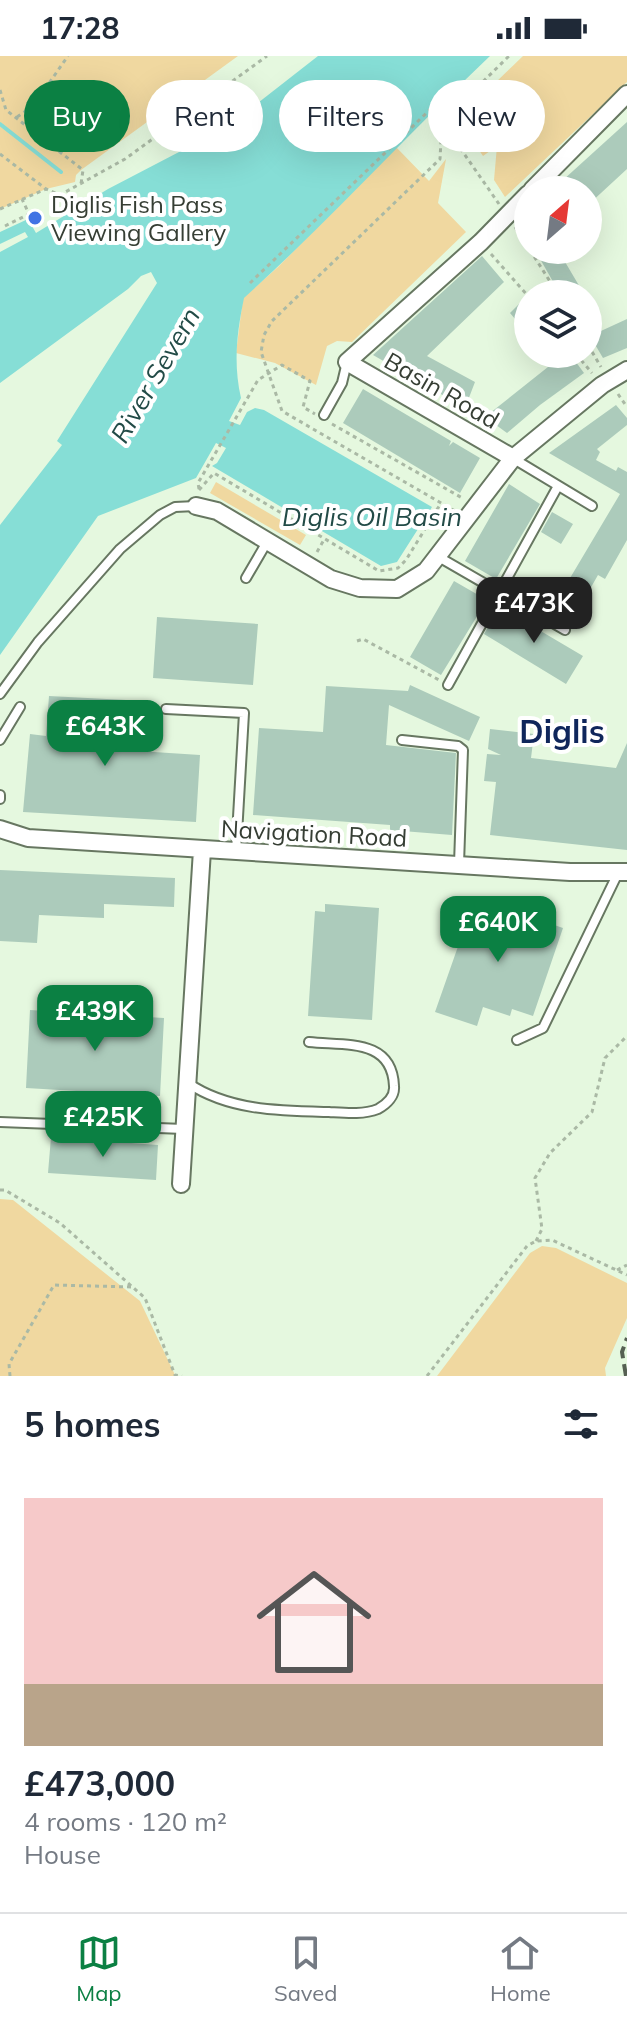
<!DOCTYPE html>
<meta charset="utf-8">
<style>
:root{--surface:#fff;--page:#f2f2f3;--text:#1f2937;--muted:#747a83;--line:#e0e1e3;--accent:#0b8043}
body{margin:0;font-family:Mulish,sans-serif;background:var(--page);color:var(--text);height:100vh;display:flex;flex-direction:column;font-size:30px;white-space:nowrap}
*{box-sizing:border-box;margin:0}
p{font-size:26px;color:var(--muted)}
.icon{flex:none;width:44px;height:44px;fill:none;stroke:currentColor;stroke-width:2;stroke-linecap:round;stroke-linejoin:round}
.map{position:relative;height:1320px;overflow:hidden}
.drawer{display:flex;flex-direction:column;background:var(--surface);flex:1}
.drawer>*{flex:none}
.banner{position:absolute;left:24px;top:24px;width:580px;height:72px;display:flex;gap:16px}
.needle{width:52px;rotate:28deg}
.controls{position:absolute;left:514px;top:120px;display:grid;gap:16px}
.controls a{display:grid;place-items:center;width:88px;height:88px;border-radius:50%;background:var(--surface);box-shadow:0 8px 32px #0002;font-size:40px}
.price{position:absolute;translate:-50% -68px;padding:0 18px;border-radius:16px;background:var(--accent);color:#fff;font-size:26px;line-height:52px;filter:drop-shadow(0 2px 4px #0008)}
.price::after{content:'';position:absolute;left:50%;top:48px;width:24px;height:18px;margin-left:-12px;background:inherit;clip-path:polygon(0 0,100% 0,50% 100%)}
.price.active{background:#222;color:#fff}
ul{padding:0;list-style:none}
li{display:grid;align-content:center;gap:16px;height:424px;padding:0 24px}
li+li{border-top:2px solid var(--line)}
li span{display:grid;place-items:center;height:248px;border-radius:0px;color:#555}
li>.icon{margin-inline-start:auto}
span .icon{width:144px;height:144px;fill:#fffc;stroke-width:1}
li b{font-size:34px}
h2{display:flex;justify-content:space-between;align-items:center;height:96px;padding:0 24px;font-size:34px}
.chip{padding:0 28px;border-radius:36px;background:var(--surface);box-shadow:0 8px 32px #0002;font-size:28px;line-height:72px}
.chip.active{background:var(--accent);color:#fff}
.status{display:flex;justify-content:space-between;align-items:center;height:56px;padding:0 40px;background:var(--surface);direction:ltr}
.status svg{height:22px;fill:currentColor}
.menu{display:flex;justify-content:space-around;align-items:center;height:112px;border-top:2px solid var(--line);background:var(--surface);font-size:22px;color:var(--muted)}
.menu a{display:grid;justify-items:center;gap:4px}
.menu .active{color:var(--accent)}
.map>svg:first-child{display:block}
</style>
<div class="status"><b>17:28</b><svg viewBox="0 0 49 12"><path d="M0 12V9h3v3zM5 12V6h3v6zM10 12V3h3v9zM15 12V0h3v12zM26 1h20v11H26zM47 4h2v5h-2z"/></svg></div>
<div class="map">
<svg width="627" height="1320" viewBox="0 0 627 1320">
<rect width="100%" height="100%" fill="#e5f8df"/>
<path fill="#f0d8a0" d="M0 0H238L81 114 76 119 75 126 46 133 0 153Z
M523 0H627V26L505 141 494 124 497 90 483 100 458 63Z
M396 91 429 125 446 103 438 147 466 176 352 286 337 285 327 290 316 329 275 307 236 297 243 242 278 211Z
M216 426 306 479 300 489 210 437Z
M0 1143 13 1144 140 1245 175 1319 179 1320H0Z
M542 1190 556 1192 627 1227V1262L605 1312 606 1320H437L530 1197Z"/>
<path fill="#86ded6" d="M318 0H490C407 79 329 165 244 242 237 276 233 307 241 342L229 365 240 369 247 356 255 352 264 354 432 451 397 506 381 510 212 410 217 407 226 392 216 387 196 422 98 460 0 599V469L62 389 57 385 157 227 151 216 141 220 128 233 0 327V196L28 181 25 176 0 188V176L28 163 36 177 108 133 227 71Z"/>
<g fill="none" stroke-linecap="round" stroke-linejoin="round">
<path stroke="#86ded6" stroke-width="4" d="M0 68 61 116"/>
</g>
<path fill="#accbbb" d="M627 66V113L588 149V134H552Z
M535 194H558L584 238H560Z
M482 200 504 226 427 300 475 326 465 352 373 299Z
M528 239V278L510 257Z
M627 263V292L603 302 590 280Z
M545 298H570L584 317 540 349 507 377 485 361 553 307Z
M363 333 451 385 449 390 453 386 480 402 460 437 343 367Z
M616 349 627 362V369L597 393 600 396 596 404 616 415 618 411 627 416V484L605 523 598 519 574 561 554 549 620 438 549 397Z
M509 428 540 448 496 523 465 505Z
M552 456 573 468 561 488 541 476Z
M454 525 487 544 441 619 410 601Z
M500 551 583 600 566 628 484 578Z
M157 561 258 568 253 629 153 622Z
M410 629 480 661 469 685 389 649 386 689 456 697 452 779 390 774V769L253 759 259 672 323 676 326 630 408 635Z
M49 640 126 644 123 694 200 699 196 766 23 756 30 678 46 680Z
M490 673 534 678 531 702 616 712 627 687V794L490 779 496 726 484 725 487 698 501 699 488 693Z
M0 814 175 822 174 851 104 848V862L39 859 37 887 0 885Z
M475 842 563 872 533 960 512 953 510 960 483 951 477 970 435 956Z
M325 848 379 852 372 964 308 960 315 855 325 856Z
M30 954 164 962 160 1040 26 1032Z
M51 1081 158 1089 156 1124 48 1117Z"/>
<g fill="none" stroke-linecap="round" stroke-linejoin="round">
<defs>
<path id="service" d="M324 359 342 327 347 306
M514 403 592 450
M437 500 565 574
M246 522 267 486
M448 629 558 430
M0 638 38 586 120 493 160 459 175 451 196 450
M166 653 244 657 236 796
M0 684 20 651
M402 684 458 690 463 694 459 808
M0 739V743
M517 984 543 972 618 817
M188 1027C229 1055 282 1055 329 1056 345 1057 363 1059 378 1053 387 1048 395 1040 394 1030 392 982 345 990 309 986
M0 1066 184 1073"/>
<path id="minor" d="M532 134 627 38
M513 402 347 306 481 186 528 138
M196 450 217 455 331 523 360 532 397 533 426 515 513 402 602 329 627 314
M0 773 28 782 570 816H627
M181 1128 202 794"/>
</defs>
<use href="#service" stroke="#677761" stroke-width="12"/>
<use href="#minor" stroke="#677761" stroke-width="20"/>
<path stroke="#aab9a5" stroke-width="3" stroke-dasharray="4 4" stroke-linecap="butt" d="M0 34 6 54 83 114 81 128
M17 61 33 50 68 0
M442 66 499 148
M0 98 46 133 60 139 125 103 267 0
M0 153 46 133
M5 170 29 158 22 143
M515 171 528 191
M530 194 558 238
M491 198 528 240
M250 227 441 43 453 57
M588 289 601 311
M576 298 592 317
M618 338 627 351
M332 368 464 443
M199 433 198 427 258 324 282 309 310 325 303 351 315 358
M199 434 214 417 379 515 398 512 406 504 441 447
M455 455 282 355 261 296 264 279 272 265 440 103 442 66 509 0
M317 496 325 482
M357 585 363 583 439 624
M0 1134H5L60 1167 145 1242 175 1319 182 1320
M536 1185 542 1173 535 1122 550 1097 592 1056 605 1002 627 980
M617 1214 627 1209
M10 1320 9 1308 54 1229 132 1231
M427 1320 527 1190 536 1185 552 1184 627 1219"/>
<use href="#service" stroke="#fff" stroke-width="8"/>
<use href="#minor" stroke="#fff" stroke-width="16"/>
<path stroke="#566053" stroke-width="4" stroke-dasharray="12 6" stroke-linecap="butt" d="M626 1320 622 1296 627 1282"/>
</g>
<circle fill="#4173e4" stroke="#fff" stroke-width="3" cx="35" cy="162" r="8"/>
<g text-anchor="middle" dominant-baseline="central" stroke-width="8" stroke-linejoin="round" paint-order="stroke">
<g font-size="24" fill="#363e34" stroke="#fff" text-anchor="start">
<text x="51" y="148">Diglis Fish Pass<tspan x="51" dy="28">Viewing Gallery</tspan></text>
</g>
<g font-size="24" fill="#363e34" stroke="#fff">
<text transform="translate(442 334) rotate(30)">Basin Road</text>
<text transform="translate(314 777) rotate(3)">Navigation Road</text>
</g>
<g font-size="26" font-style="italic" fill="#224b47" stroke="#fff">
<text transform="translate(155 319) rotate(-60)">River Severn</text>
<text x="372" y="460">Diglis Oil Basin</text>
</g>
<g font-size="32" font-weight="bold" fill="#0f265b" stroke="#fff">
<text x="562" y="675">Diglis</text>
</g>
</g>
</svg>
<div class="controls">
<a><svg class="needle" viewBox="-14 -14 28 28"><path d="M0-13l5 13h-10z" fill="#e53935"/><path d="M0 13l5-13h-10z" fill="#747a83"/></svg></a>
<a><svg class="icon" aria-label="layers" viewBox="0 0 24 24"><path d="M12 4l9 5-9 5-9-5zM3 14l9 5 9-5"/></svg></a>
</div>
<b class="price active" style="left:534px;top:589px">£473K</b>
<b class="price" style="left:105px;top:712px">£643K</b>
<b class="price" style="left:498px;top:908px">£640K</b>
<b class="price" style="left:95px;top:997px">£439K</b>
<b class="price" style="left:103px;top:1103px">£425K</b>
<div class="banner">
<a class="chip active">Buy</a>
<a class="chip">Rent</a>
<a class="chip">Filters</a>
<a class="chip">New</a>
</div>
</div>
<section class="drawer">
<h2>5 homes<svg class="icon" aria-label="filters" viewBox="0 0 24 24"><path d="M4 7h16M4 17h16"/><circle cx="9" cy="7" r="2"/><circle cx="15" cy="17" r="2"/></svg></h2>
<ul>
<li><span style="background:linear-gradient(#f6c9c9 75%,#b9a48a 0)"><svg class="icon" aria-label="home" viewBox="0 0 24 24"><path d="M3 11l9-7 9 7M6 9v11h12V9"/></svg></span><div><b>£473,000</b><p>4 rooms · 120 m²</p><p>House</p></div></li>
</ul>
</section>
<nav class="menu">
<a class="active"><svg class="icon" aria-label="map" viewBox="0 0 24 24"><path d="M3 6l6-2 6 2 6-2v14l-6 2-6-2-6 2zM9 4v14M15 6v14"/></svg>Map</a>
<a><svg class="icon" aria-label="saved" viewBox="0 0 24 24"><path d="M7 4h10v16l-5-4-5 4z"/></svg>Saved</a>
<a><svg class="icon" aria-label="home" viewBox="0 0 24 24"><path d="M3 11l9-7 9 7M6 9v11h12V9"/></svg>Home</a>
</nav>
